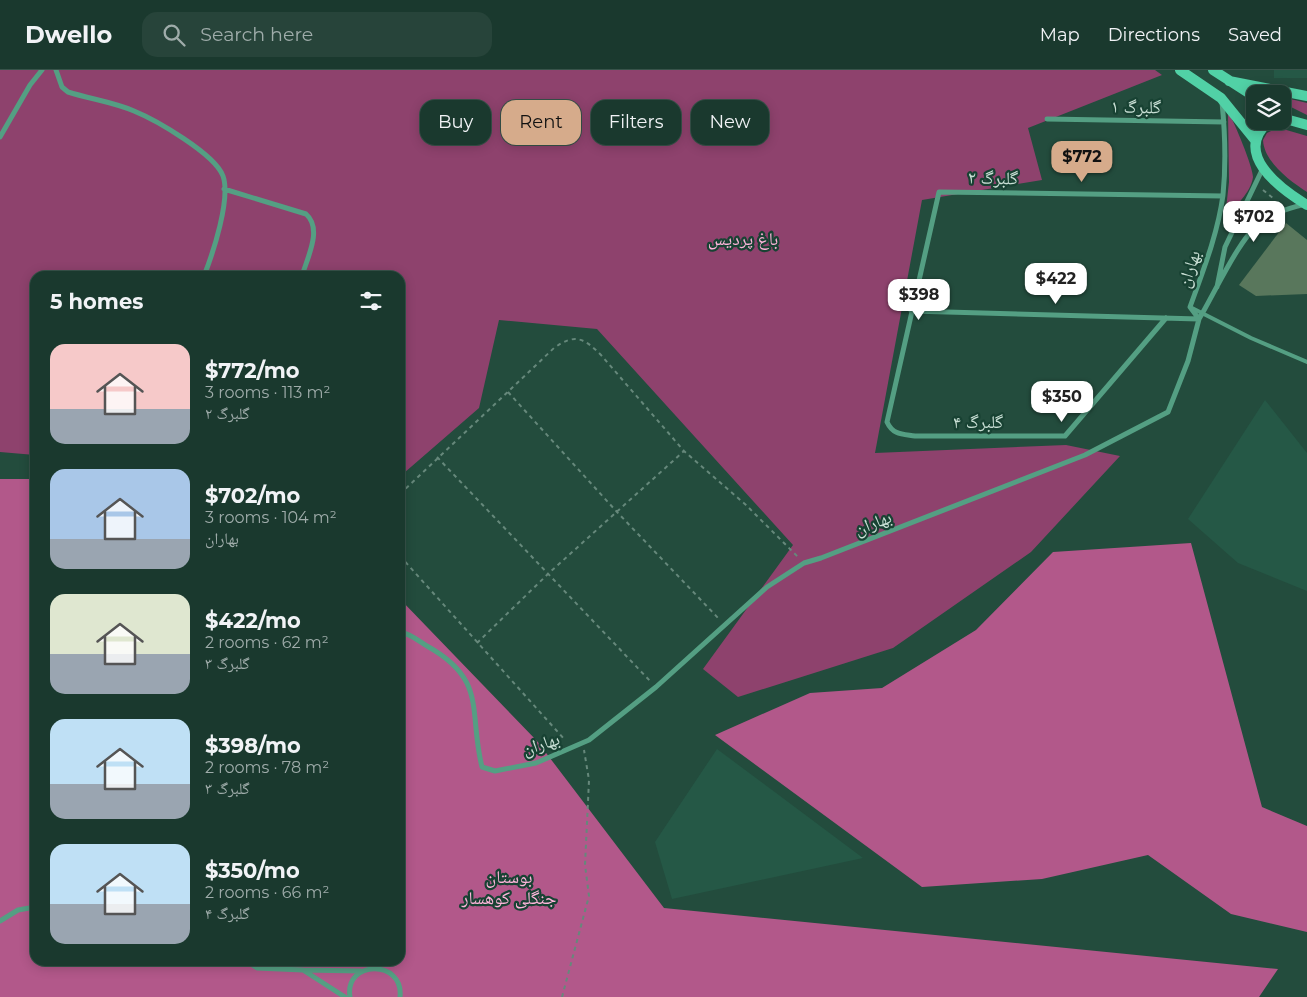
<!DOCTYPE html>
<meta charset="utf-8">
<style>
:root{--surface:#1a392e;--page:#27443a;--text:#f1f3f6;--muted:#9facaa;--line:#38534a;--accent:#d6ab8b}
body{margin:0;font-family:Montserrat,"Noto Naskh Arabic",sans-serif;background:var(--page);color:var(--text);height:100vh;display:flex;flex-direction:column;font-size:19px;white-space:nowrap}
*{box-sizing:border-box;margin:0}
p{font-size:16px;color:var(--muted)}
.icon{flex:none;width:28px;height:28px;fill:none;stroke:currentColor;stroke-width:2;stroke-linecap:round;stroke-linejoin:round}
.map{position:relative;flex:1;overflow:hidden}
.details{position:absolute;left:30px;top:201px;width:375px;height:695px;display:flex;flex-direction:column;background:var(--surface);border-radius:15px;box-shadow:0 2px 12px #0003,0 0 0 1px var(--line)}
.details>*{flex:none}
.hud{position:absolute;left:420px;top:30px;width:475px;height:45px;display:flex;gap:10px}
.buttons{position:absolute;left:1246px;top:15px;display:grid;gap:10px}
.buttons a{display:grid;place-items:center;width:45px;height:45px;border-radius:10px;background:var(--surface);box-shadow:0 2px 12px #0003,0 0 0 1px var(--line);font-size:25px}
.price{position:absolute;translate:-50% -42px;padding:0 11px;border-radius:10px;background:#fff;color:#222;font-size:16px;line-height:32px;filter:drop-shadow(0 1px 2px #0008)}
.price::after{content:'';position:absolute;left:50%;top:30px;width:15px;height:11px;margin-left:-8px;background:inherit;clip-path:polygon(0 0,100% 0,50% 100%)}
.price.current{background:var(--accent);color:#111}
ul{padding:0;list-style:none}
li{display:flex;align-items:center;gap:15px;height:125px;padding:0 20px}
li span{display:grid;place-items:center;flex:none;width:140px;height:100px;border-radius:15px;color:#555}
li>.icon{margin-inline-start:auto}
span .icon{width:60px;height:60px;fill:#fffc;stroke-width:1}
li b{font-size:21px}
h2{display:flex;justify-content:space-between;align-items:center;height:60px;padding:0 20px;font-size:21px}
.pill{padding:0 18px;border-radius:15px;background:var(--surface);box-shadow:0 2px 12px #0003,0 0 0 1px var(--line);font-size:18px;line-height:45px}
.pill.current{background:var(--accent);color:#111}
header{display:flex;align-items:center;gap:30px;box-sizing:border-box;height:70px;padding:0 25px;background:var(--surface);border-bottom:1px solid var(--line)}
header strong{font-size:24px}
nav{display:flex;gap:28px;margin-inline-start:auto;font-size:18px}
.search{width:350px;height:45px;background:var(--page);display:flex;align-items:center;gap:12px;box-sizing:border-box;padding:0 18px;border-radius:15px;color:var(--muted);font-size:19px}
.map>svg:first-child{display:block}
</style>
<header>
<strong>Dwello</strong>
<div class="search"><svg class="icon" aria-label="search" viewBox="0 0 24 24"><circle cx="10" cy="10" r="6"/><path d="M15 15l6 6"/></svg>Search here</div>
<nav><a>Map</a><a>Directions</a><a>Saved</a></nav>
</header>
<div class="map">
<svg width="1307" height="927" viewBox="0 0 1307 927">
<rect width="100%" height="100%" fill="#234c3d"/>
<path fill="#255846" d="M1274 0H1307V8H1274Z
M1265 330 1307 383V521L1238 493 1188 449Z
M717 679 863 788 672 829 655 772Z"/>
<path fill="#8e426d" d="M0 0H1155L1162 5 1028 58 1042 110 922 130 875 383 1066 375 1120 386 1031 482 893 578 738 627 703 599 793 475 597 259 499 250 479 338 404 403 400 402V206H35V385L0 382Z
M1282 27 1307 33V45L1283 33Z
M1228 42C1234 51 1253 97 1253 107 1251 123 1235 136 1225 148L1229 112Z
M1275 59H1283L1307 66V122C1290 111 1264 92 1263 70L1267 63Z"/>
<path fill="#b2588a" d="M0 409H35V891H400V529L537 671 664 838 1278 899 1259 927H0Z
M1191 473 1262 737 1307 756V862L1231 844 1148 785 1042 809 922 817 715 665 810 623 882 618 976 560 1053 482Z"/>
<path fill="#59775c" d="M1286 153 1307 170V224L1256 226 1239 215Z"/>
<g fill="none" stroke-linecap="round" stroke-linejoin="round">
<path stroke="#66887b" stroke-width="2" stroke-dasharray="4 4" stroke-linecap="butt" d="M1263 120 1274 129
M508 322 617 442 720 550
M437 387 651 612
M400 424 554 278C575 263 584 268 601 285L684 381 746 435 799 488
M400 486 565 670
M477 573 549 503 684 381
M562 927 589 826 585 795 589 710 584 680"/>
<path stroke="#549f83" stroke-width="4" d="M1192 238 1251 268 1307 292"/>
<path stroke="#549f83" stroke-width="5" d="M56 0 62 17 68 22C90 29 113 32 134 41 156 50 215 84 223 106 231 129 213 183 204 206
M1047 49 1224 52
M0 67 30 15 42 0
M224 119 306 144C323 159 307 188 302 206
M1217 217 1225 177 1263 98
M911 241 1199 249C1215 223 1241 163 1265 149 1277 141 1292 138 1305 134
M1166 248 1065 366H915C902 364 893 365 887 352L939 122 1223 126
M400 562C409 563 419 571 427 576 488 610 468 641 482 697L495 701 536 693 589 670 656 617 767 517 804 493 821 488 1085 385 1168 342 1188 291 1199 249 1190 237C1203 201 1218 163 1223 125 1226 95 1225 62 1222 32
M0 851 18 840 35 837
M246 891 257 898 303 900 345 927
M303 900 361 901
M350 927C344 890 404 889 400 927"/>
<path stroke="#51d1a6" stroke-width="10" d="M1180 0 1221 28 1255 70
M1213 0 1255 27
M1229 11 1307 26
M1282 48 1307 55
M1270 51C1231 82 1279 118 1307 135"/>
</g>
<g text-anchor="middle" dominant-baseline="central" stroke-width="4.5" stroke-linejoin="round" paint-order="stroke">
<g font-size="18" fill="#c9dfd5" stroke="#184233">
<text transform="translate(1136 37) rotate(1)">گلبرگ ۱</text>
<text transform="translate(993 108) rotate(1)">گلبرگ ۲</text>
<text transform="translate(1189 199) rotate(-72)">بهاران</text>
<text x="978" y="352">گلبرگ ۴</text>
<text transform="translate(873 453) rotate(-21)">بهاران</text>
<text transform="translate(541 674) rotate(-18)">بهاران</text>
</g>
<g font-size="18" fill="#ffb5db" stroke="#184233">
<text x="743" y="169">باغ پردیس</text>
<text x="509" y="807">بوستان<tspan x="509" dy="21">جنگلی کوهسار</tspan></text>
</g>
</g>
</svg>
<div class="buttons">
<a><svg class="icon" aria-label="layers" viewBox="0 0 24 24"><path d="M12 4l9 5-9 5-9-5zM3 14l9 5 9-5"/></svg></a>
</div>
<b class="price current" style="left:1082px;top:113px">$772</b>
<b class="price" style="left:1254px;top:173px">$702</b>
<b class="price" style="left:1056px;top:235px">$422</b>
<b class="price" style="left:919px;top:251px">$398</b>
<b class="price" style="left:1062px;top:353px">$350</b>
<div class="hud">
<a class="pill">Buy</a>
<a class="pill current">Rent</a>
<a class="pill">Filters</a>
<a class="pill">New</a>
</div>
<section class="details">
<h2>5 homes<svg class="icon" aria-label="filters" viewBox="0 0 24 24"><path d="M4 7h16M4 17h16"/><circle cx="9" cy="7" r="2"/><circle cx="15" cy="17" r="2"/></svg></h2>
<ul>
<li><span style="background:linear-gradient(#f6c9c9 65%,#9aa5b1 0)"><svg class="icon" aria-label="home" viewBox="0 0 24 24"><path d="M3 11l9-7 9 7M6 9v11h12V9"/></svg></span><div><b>$772/mo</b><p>3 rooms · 113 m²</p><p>گلبرگ ۲</p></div></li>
<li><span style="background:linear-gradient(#a9c7e8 70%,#9aa5b1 0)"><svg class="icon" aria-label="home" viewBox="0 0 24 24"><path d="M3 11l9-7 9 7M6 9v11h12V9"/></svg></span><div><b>$702/mo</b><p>3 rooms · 104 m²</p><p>بهاران</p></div></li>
<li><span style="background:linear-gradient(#dfe7d0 60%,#9aa5b1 0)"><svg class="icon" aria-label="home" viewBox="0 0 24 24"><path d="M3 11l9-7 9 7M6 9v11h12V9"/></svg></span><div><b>$422/mo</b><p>2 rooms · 62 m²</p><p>گلبرگ ۳</p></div></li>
<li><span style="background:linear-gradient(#bfe0f5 65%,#9aa5b1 0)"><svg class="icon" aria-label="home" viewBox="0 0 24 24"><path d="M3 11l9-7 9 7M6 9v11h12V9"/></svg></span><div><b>$398/mo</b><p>2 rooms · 78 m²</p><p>گلبرگ ۳</p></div></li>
<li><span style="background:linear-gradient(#bfe0f5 60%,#9aa5b1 0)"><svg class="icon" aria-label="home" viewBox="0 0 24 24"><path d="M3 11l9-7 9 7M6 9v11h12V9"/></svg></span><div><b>$350/mo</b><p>2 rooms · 66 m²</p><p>گلبرگ ۴</p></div></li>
</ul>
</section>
</div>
